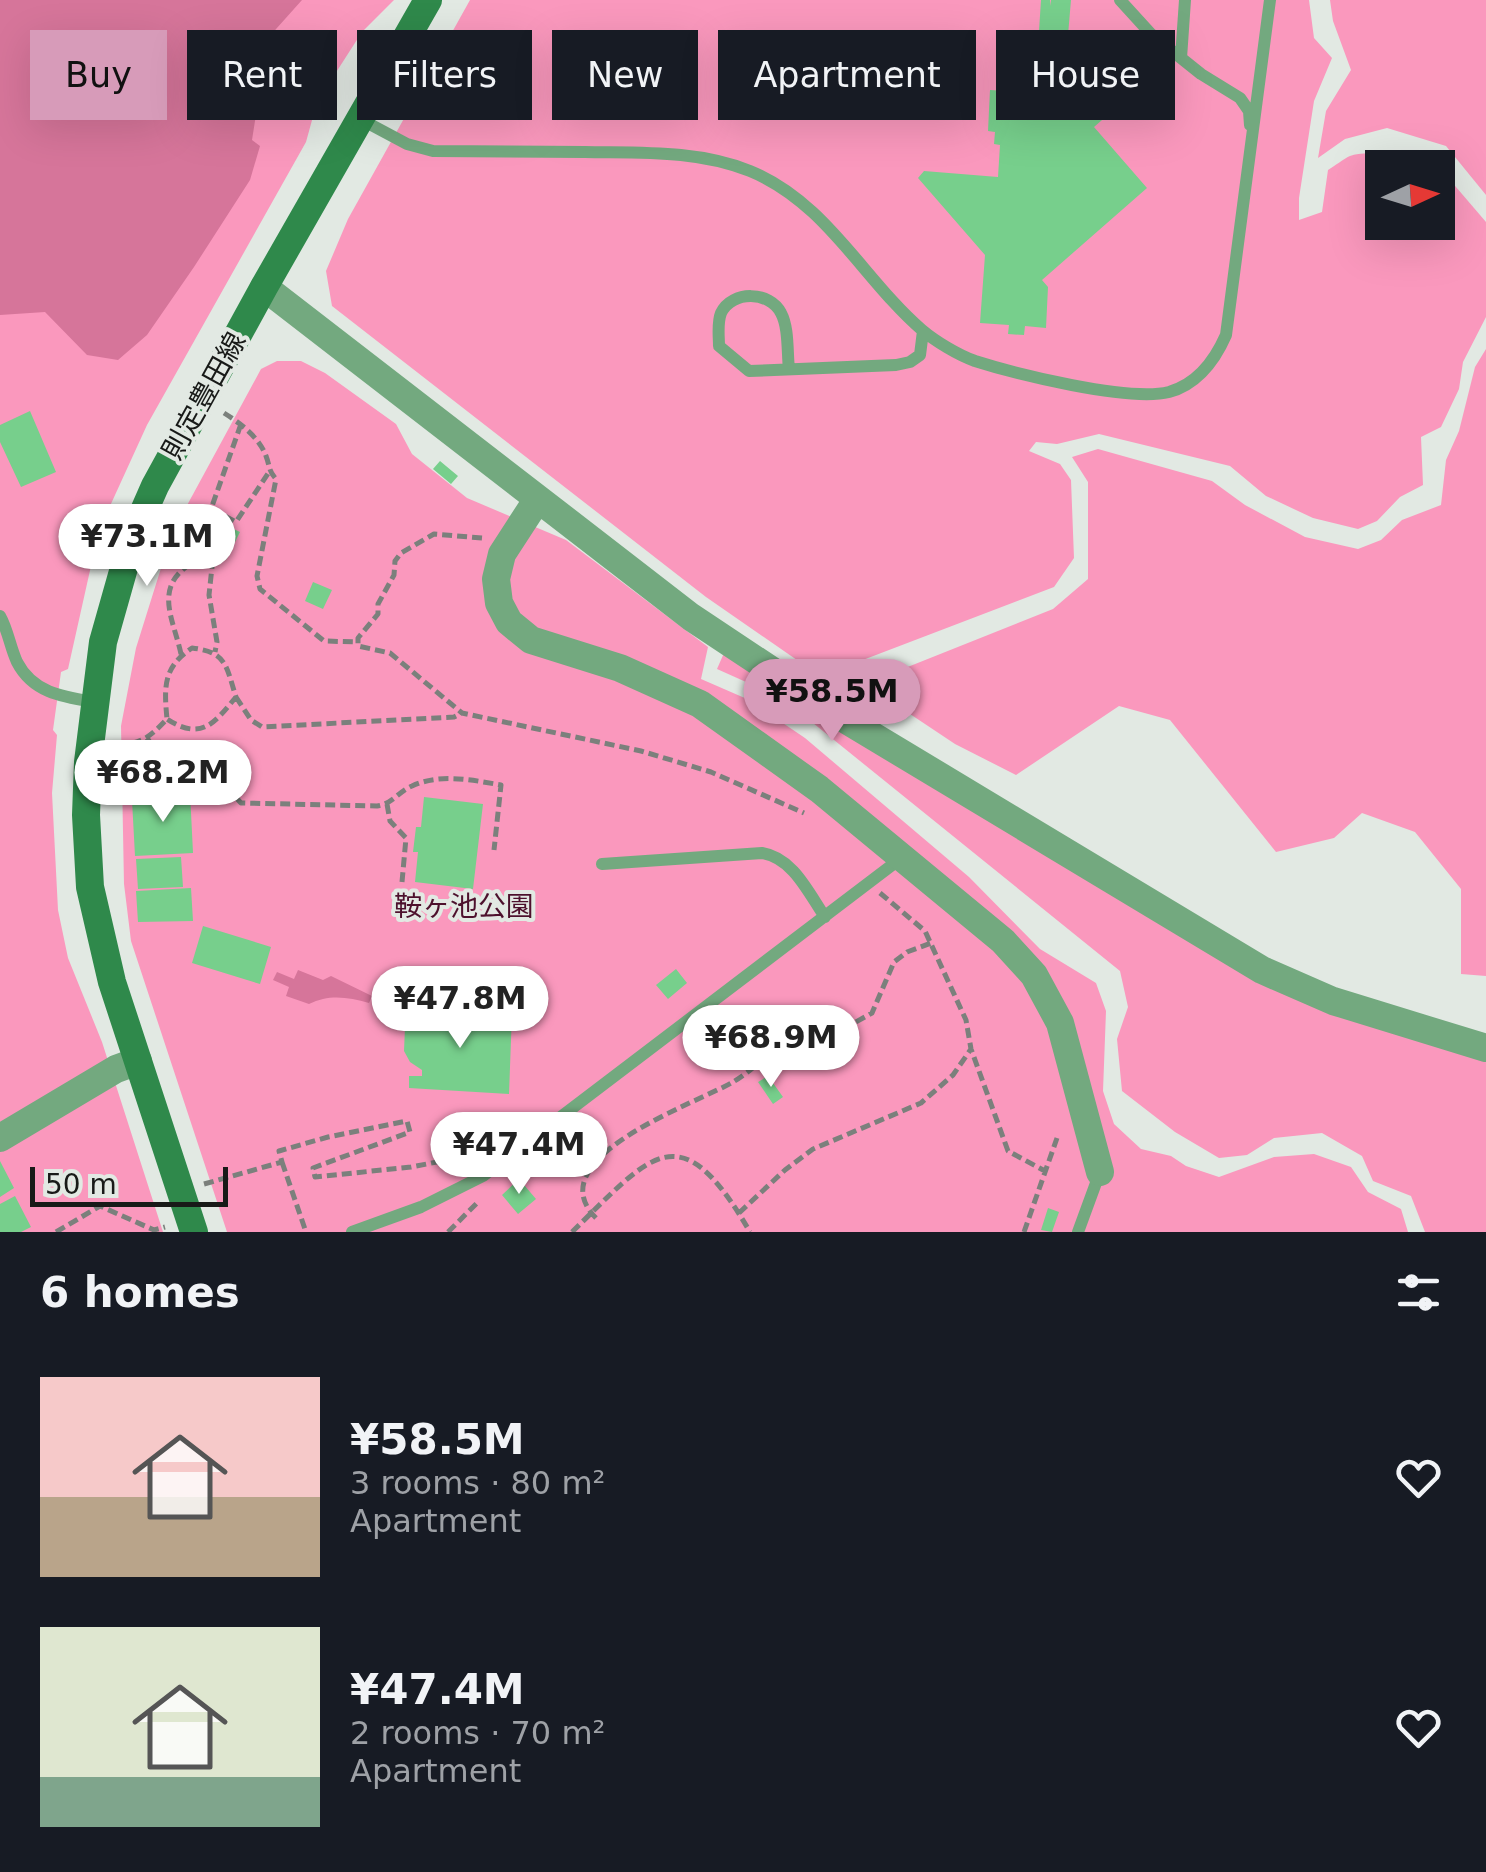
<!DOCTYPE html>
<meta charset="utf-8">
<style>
:root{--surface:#171b24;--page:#242831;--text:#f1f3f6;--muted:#9ea1a6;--accent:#d79bb9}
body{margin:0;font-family:"DejaVu Sans","Noto Sans JP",sans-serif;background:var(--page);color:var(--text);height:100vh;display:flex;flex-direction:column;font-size:38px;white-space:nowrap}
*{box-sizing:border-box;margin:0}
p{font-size:32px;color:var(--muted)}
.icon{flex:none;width:55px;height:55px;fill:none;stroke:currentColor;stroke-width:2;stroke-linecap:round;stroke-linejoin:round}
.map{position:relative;height:1232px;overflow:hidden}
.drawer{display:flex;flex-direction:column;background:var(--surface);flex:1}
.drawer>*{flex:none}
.hud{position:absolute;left:30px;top:30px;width:1428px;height:90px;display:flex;gap:20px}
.needle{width:65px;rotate:86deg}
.buttons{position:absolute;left:1365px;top:150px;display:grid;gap:20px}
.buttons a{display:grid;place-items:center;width:90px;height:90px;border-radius:0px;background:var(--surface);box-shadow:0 10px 40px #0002;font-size:50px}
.scale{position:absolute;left:30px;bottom:25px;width:198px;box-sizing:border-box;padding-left:10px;border:5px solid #181a18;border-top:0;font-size:28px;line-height:35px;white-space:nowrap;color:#181a18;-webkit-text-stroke:8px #e2e9e3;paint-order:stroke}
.price{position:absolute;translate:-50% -85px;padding:0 22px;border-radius:35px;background:#fff;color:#222;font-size:32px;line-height:65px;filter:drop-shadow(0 2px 5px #0008)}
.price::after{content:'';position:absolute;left:50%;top:60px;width:30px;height:22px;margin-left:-15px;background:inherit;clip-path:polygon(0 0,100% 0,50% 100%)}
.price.active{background:var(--accent);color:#111}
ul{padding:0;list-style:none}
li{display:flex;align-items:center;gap:30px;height:250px;padding:0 40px}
li span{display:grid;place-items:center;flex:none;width:280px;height:200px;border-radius:0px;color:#555}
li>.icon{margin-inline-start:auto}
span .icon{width:120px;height:120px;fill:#fffc;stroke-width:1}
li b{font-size:42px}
h2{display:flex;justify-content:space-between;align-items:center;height:120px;padding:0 40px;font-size:42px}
.chip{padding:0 35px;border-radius:0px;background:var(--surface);box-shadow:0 10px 40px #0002;font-size:35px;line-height:90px}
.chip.active{background:var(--accent);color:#111}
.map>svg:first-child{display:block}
</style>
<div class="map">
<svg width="1486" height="1232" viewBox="0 0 1486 1232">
<rect width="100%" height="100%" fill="#e2e9e3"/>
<path fill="#fa98bd" d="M0 0H394L362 32 317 102 306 142 147 425 110 506 93 557 68 669 61 672 53 730 57 735 52 793 58 910 68 958 102 1042 163 1232H0Z
M470 0H1309L1314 38 1332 58 1314 101 1299 198V220L1322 212 1328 170C1335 166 1343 159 1350 156 1368 149 1415 157 1431 167L1382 168V222H1438V172L1450 180 1486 222V317L1463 362 1459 389 1441 427 1421 437 1423 485 1400 497 1377 521 1358 529 1313 518 1266 496 1230 466 1099 434 1057 444 1036 442 1029 451 1060 464 1071 480 1074 558 1054 587 855 663 807 667 706 597 332 306 326 271 348 219Z
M1330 0H1486V195L1446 146 1387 128 1345 139 1318 158 1326 111 1351 70 1333 21Z
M1486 349V976L1461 974V889L1415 832 1362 813 1334 838 1276 852 1170 720 1119 706 1016 775 955 744 865 684 1053 609 1088 579V482L1072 457 1098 449 1212 481 1245 505 1305 537 1358 549 1381 540 1402 520 1441 505 1446 460 1459 431 1475 367Z
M277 361H301L325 373 396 424 412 454 467 498 566 540 708 647 701 679 747 699 805 738 969 877 1040 949 1096 983 1106 1011 1103 1091 1114 1124 1141 1149 1171 1156 1186 1166 1219 1177 1274 1157 1314 1154 1351 1167 1368 1192 1401 1209 1408 1232H227L131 941 124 884 121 726 136 648 172 533 261 369Z
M724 653 1188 937 1486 1061V1232H1425L1411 1196 1373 1181 1362 1156 1322 1133 1274 1138 1247 1155 1219 1158 1175 1132 1122 1091 1117 1039 1128 1007 1120 971 813 723 746 682 717 669Z"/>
<path fill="#d6759a" d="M0 0H302L268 38 252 140 260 146 250 180 194 267 147 335 118 360 87 355 45 312 0 315Z
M298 970 323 980 331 976 372 996 369 1003C348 997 329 994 309 1004L286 996 289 987 273 980 277 972 294 979Z"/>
<path fill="#77cf8c" d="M1041 0H1050L1051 6V0H1071L1068 35 1125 100 1094 127 1147 188 1042 280 1048 287 1046 328 1025 326 1024 335 1008 334 1009 325 980 323 985 255 918 178 924 171 998 177 1000 145 994 144 995 132 988 131 990 90 1006 91 1008 60 1037 62Z
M30 411 56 472 21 487 0 442V425Z
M440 461 458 476 451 484 433 469Z
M221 523 240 532 226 560 207 551Z
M313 582 332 590 323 609 305 601Z
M190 792 193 853 135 856 132 800 163 799 162 793Z
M424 797 483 804 473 889 415 882 418 852H413L416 827H421Z
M181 857 183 887 138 889 136 859Z
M191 888 193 921 138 922 136 891Z
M203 926 271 947 260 984 192 963Z
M676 969 687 983 668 999 656 985Z
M436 1009 512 1013 509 1094 409 1088V1076H422V1070L410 1062 404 1051 405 1027 423 1010Z
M768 1076 783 1097 773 1104 758 1082Z
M0 1161 14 1188 0 1197Z
M519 1179 536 1199 518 1214 502 1195Z
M15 1196 31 1227 21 1232H0V1204Z
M1048 1208 1059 1212 1052 1232 1041 1230Z"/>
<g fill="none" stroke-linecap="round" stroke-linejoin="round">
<path stroke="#7b807c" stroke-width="5" stroke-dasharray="10 5" stroke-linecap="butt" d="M224 413C240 423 259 437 266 456 270 466 268 470 276 479L257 576 260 589 324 641 357 642
M212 509 236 522 269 472
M482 538 434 534 401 553 395 561 394 575 378 604V614L358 638V646L390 653 462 713 641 751 711 772 804 813
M192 558 209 562 212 567 209 595 217 642 215 652
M181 654C174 620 152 587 192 563L191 551 211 509 241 424
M236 697 251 720 262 727 454 717 462 713
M147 738 176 780 221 781 241 803 377 806C392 804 398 792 412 786 440 773 472 780 501 785L494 850
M117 744C140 746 152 735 167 719 164 687 163 667 192 648 227 652 226 666 236 697 215 722 202 742 167 719
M114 782 176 780
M387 804 390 821 406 838 402 882
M880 893 925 931 966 1020 971 1049 1008 1151 1045 1171
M282 1162 306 1232
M204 1184 282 1162 279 1151 328 1137 407 1121 410 1132 313 1168 315 1177 411 1167 468 1156 471 1162
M739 1213 785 1170 813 1149 921 1103 953 1075 971 1049
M596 1218C536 1158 697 1103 733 1082 748 1073 762 1060 776 1049L784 1062 872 1013 894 962 907 952 931 943
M56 1232 100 1206 154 1230 165 1227
M448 1232 478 1202
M572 1232C652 1154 680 1111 750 1232
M1024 1232 1057 1138"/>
<path stroke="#73a97f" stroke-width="12" d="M1120 0 1151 34 1201 74 1240 98 1249 111 1250 125
M1181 58 1185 0
M362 120 407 144 433 151C484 151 534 152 585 152 641 153 698 150 750 171 826 202 863 279 922 330 935 341 958 355 975 361 1016 374 1128 402 1169 392 1198 384 1215 360 1226 335L1270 0
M789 369C787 352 789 328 781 313 770 291 732 290 721 313 717 323 719 336 719 346L749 371 896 365 910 362 920 355 923 331
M0 616C8 630 10 647 17 662 33 693 63 697 94 702
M602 864 762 853C793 858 808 892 825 917
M352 1232 421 1207 483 1176 900 859
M1078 1232 1100 1172"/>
<path stroke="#73a97f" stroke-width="28" d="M264 287 691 617 843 718 1262 970 1333 1001 1486 1048
M537 500 502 554 496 579 499 603 509 622 531 640 620 668 700 704 819 789 1003 941 1034 975 1060 1023 1100 1172
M0 1138 116 1069 138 1061"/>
<path stroke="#2f894b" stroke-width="28" d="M194 1232 112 982 90 887 86 815 88 762 103 642 133 536 155 486 264 287 428 0"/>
</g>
<g text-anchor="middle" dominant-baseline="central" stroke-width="8" stroke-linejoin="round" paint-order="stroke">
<g font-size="28" fill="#181a18" stroke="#e2e9e3">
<text transform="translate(204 396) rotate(-61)">則定豊田線</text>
</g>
<g font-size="28" fill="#4d112d" stroke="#e2e9e3">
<text x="464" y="906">鞍ヶ池公園</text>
</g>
</g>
</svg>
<div class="buttons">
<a><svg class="needle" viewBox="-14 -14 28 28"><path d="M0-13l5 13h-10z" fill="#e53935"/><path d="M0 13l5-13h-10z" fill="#9ea1a6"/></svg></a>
</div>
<div class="scale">50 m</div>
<b class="price" style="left:147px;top:589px">¥73.1M</b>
<b class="price active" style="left:832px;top:744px">¥58.5M</b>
<b class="price" style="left:163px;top:825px">¥68.2M</b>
<b class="price" style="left:460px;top:1051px">¥47.8M</b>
<b class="price" style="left:771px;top:1090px">¥68.9M</b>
<b class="price" style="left:519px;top:1197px">¥47.4M</b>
<div class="hud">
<a class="chip active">Buy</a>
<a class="chip">Rent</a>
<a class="chip">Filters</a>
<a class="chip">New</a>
<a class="chip">Apartment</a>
<a class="chip">House</a>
</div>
</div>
<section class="drawer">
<h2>6 homes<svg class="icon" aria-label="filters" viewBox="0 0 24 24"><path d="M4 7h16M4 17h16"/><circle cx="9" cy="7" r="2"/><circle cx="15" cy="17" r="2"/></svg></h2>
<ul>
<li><span style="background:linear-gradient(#f6c9c9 60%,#b9a48a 0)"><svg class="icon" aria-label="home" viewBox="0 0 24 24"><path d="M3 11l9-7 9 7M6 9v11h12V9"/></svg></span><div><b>¥58.5M</b><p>3 rooms · 80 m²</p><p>Apartment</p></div><svg class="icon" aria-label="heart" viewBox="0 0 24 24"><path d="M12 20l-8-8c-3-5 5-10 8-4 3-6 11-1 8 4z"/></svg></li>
<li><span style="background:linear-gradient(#dfe7d0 75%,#7fa58c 0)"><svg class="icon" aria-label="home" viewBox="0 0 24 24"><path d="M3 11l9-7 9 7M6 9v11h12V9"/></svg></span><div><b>¥47.4M</b><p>2 rooms · 70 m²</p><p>Apartment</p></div><svg class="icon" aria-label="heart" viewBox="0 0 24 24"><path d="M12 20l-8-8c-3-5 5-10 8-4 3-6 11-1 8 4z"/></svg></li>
</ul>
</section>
